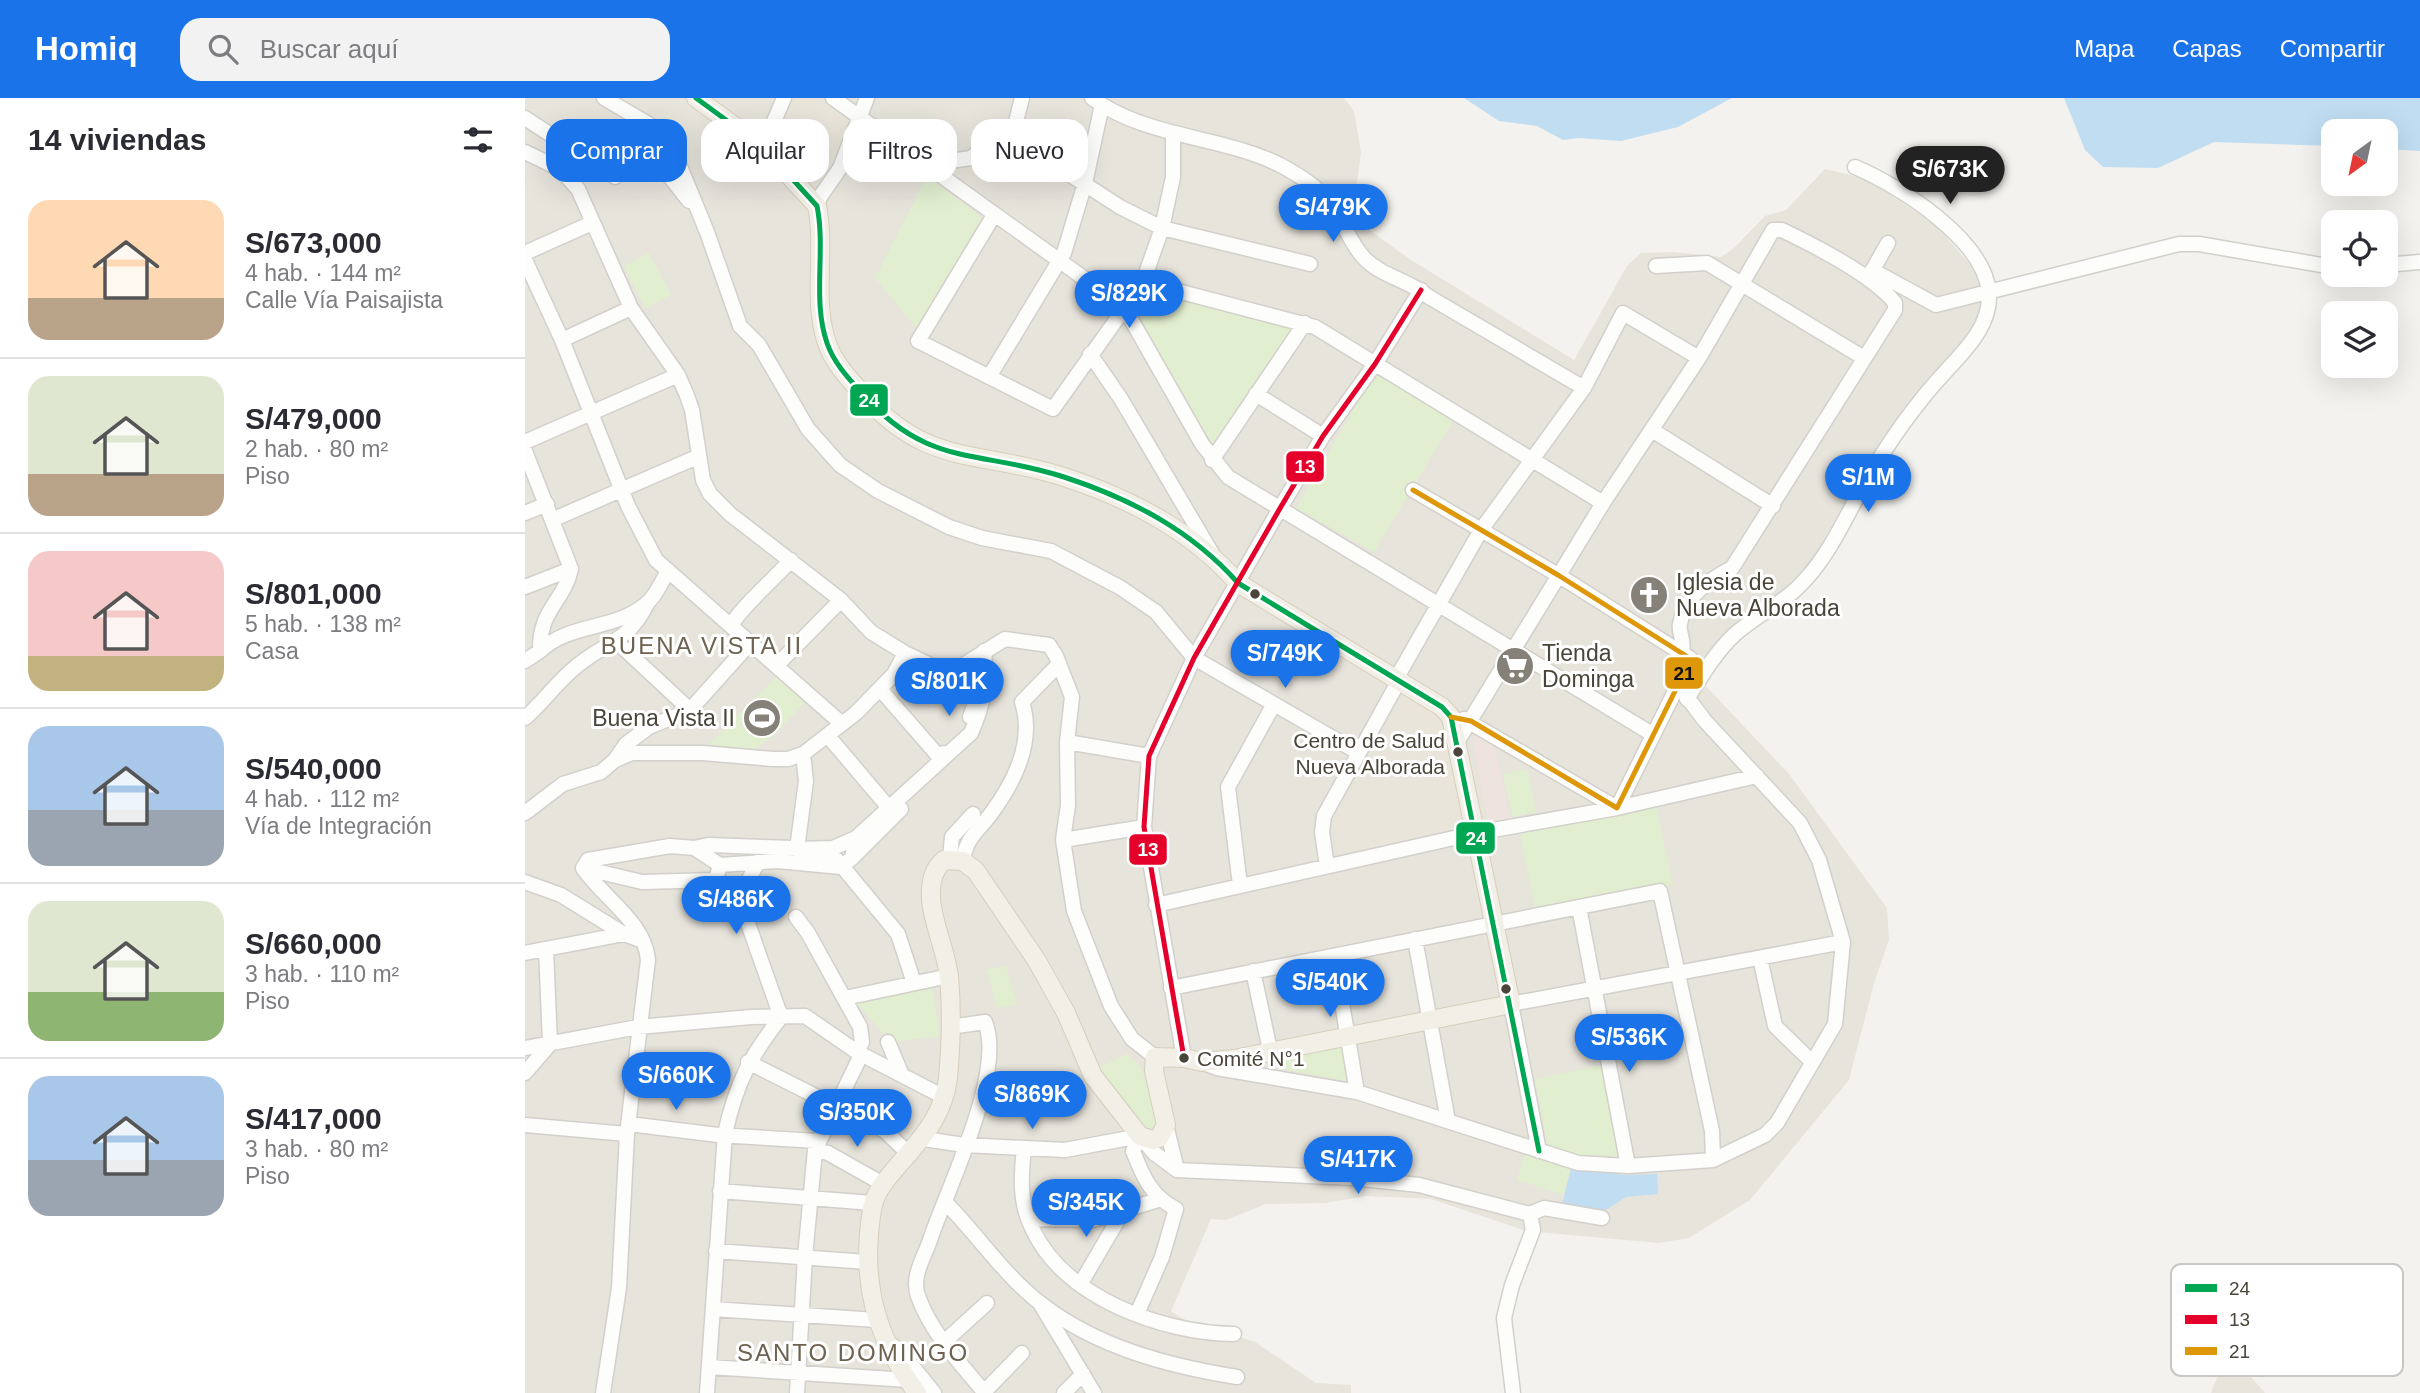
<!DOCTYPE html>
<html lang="es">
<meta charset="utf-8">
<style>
:root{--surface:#fff;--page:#f2f2f3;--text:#2b2b33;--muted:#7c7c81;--line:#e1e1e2;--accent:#1a73e8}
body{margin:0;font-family:Arial,sans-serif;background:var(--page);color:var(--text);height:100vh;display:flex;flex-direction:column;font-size:26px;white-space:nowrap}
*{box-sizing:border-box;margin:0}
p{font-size:23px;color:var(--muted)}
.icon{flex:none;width:38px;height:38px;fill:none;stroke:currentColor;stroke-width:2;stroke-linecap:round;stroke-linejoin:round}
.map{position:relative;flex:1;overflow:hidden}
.details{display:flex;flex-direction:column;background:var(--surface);width:525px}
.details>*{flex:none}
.banner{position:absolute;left:21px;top:21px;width:665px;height:63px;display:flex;gap:14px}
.needle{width:46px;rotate:213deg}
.buttons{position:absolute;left:1796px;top:21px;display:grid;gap:14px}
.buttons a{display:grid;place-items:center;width:77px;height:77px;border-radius:14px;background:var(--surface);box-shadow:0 7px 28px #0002;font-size:35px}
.price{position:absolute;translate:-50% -60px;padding:0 16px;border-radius:24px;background:var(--accent);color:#fff;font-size:23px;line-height:46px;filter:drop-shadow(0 2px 4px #0008)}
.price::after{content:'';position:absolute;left:50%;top:42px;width:21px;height:16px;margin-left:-10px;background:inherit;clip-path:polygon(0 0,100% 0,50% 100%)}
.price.on{background:#222;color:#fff}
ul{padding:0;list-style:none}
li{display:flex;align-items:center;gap:21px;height:175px;padding:0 28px}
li+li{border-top:2px solid var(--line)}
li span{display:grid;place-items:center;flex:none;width:196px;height:140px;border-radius:21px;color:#555}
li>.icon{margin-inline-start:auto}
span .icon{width:84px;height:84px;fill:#fffc;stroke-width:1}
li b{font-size:30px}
h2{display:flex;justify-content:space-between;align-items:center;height:84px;padding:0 28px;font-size:30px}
.pill{padding:0 24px;border-radius:21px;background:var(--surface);box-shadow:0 7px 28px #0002;font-size:24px;line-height:63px}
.pill.on{background:var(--accent);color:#fff}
header{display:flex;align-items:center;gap:42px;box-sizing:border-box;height:98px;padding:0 35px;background:var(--accent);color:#fff}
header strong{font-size:33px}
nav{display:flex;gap:38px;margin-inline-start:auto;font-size:24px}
.search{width:490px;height:63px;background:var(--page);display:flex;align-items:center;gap:18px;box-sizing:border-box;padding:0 24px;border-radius:21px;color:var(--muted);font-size:26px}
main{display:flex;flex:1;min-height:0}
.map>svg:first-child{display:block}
</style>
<header>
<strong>Homiq</strong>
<div class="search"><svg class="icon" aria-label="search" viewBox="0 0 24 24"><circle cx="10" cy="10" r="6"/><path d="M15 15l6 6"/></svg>Buscar aquí</div>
<nav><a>Mapa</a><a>Capas</a><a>Compartir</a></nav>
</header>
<main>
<section class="details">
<h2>14 viviendas<svg class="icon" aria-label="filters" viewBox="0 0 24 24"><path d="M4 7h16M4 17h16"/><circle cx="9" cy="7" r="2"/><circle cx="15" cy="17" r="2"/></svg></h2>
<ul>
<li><span style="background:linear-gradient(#ffd9b3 70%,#b9a48a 0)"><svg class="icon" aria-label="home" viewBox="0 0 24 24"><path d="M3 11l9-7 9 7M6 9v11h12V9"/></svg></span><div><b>S/673,000</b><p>4 hab. · 144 m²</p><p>Calle Vía Paisajista</p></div></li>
<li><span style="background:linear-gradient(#dfe7d0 70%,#b9a48a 0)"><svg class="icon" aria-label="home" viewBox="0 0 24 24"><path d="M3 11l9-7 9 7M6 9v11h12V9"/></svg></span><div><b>S/479,000</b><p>2 hab. · 80 m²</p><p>Piso</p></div></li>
<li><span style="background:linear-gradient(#f6c9c9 75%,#c2b280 0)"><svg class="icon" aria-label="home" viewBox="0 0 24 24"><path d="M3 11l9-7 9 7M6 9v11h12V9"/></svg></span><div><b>S/801,000</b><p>5 hab. · 138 m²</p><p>Casa</p></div></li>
<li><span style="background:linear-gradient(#a9c7e8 60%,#9aa5b1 0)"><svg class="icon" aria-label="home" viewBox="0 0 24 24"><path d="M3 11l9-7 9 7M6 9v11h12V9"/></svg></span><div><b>S/540,000</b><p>4 hab. · 112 m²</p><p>Vía de Integración</p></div></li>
<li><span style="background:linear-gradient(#dfe7d0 65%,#8fb573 0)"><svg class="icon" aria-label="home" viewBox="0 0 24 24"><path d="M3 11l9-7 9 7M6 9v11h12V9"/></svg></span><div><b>S/660,000</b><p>3 hab. · 110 m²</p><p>Piso</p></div></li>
<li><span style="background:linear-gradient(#a9c7e8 60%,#9aa5b1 0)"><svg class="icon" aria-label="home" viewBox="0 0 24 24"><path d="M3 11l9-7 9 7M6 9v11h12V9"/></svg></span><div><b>S/417,000</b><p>3 hab. · 80 m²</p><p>Piso</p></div></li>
</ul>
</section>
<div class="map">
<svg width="1895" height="1295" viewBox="0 0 1895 1295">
<rect width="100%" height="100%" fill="#f4f2ee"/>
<path fill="#e7e4dc" d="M0 0H819L829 13 836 54 831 93 843 131 883 160 1049 262 1102 168 1116 155 1148 154 1196 159 1209 150 1240 118 1261 112 1300 71 1342 81 1412 128 1452 175 1459 213 1441 243 1325 396 1282 471 1210 542 1179 586 1264 676 1362 810 1364 842 1349 885 1324 982 1225 1102 1164 1140 1134 1145 1001 1133 906 1101 841 1098 800 1105 741 1106 701 1122 686 1121 646 1213 660 1222 730 1244 791 1285 826 1287V1295H0Z
M1720 1272 1740 1295H1686L1693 1277Z"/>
<path fill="#eae5da" d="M268 0H297L330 23 298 82 246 44Z
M880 594 919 618 943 731 814 757 807 724Z"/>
<path fill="#eee3df" d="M950 637 970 650 986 722 963 726 948 644Z"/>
<path fill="#e1eecf" d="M402 78 457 120 392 231 350 180Z
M124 155 146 197 120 210 99 168Z
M622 191 772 230 686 352 605 210Z
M851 273 929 321 849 454 771 410Z
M253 577 282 602 248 638 228 653 179 651Z
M1002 671 1011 714 987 719 978 676Z
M1131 708 1148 787 1011 815 995 736Z
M481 868 492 906 472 910 462 872Z
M407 889 415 938 366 944 332 906Z
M820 948 826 984 757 971 755 960Z
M602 956 616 969 633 1024 621 1033 573 970Z
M1078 967 1096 1062 1053 1060 1023 1051 1010 981Z
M1000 1055 1046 1070 1039 1097 992 1082Z"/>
<path fill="#c0ddf1" d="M939 0H1207L1153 29 1096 43 1053 40 1038 42 1012 28 974 23Z
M1539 0H1895V53L1860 51V33H1808V48L1689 44 1633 70 1578 69 1560 52Z
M1046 1070 1100 1077 1132 1076 1133 1096 1101 1099 1076 1115 1037 1107Z"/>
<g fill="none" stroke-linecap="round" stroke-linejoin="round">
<defs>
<path id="minor" d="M79 0 142 37 182 134 215 228 234 247 283 331 315 367 353 393 424 429 457 440 526 453 596 490 631 514 669 560 834 655
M308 0 599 209 677 346 703 379 1127 636
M567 0C623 41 697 37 757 68 772 76 792 89 803 103 818 120 824 145 840 161 858 179 884 182 904 199L1059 290
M0 20 90 79
M487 39 595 109 637 130 785 166
M487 39 497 0
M364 40 385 42 418 64 446 60 459 49 487 39
M238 49 259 0
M0 54 35 71 53 91 106 210 153 277 161 295 167 312 178 382 185 396 205 416 316 502 346 534 380 555 424 576 480 541 524 547 531 558 547 599 542 644 543 707 538 742 549 813 586 908 607 941 630 959
M117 60 145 79 164 103
M292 108 295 99 315 70 342 0
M469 117 393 243 528 311 618 184 637 130 648 79V35
M0 155 67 125
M0 162 37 242 103 408 131 462 316 625
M1860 167 1895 164
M1131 168 1182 165 1339 260
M1347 172 1411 207 1654 146H1674L1808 169
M1343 180 1363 145
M618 184 790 229 1078 405
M37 242 106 210
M565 256 596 301 688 457
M464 279 539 155 560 85 577 7
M731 296 798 338
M1127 332 1248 408
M0 344 153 277
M0 353 46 471C39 504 14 511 15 553 45 524 91 533 122 505 131 498 137 483 143 473
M687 362 780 225
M888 392 1033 477 1166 561 1092 710 939 621
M0 415 22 406
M29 421 172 359
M0 489 46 471
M206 528C214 511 251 479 266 462
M92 544 165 612
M0 563 15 553
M252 567 316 502
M424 576 439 588 450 605 445 619
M355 591 416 661 419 655
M1162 601C1176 579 1190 555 1209 537 1231 517 1260 505 1280 482 1306 454 1322 416 1341 383 1363 345 1392 304 1422 272 1441 251 1466 227 1464 195 1460 142 1375 88 1330 69
M0 620C17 605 30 587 46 573 77 544 102 547 122 506
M303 638 364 710
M542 644 624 658
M932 644 1078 405 1174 260 1248 132H1257C1290 148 1348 177 1370 205V212L1207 470C1185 481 1159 499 1155 526 1153 535 1160 542 1157 553
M278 656 281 683 272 751 308 750 331 740
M90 662 101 646 124 629 165 612 226 544
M0 715 38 686 76 674 90 662 107 655H178L247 661H263L278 656 331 615 369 576 380 555
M538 742 619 729
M169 750 183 747 269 750 312 762 373 836 389 885
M327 760 376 711
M425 760 427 739 448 716
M438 763C441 740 452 734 465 717 489 685 510 644 497 604L534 566
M195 767 191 782 214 800 256 919
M802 768 797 734 799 718 871 588V581L956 432 1059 290 1098 215 1174 260
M58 770C78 800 120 824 123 862L102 1036 94 1190 78 1295
M58 770 63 762 145 748 169 750 195 767 252 763 316 769 327 760 331 740 446 635C459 606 462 585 459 553
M58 770 117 784 191 782
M0 784 36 797 99 836 118 843
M715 787 703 689 749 606
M214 800 233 764
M631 807 951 735 1092 710 1232 678
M1054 809 1103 1068
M271 819 283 835 335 929 337 944 332 954
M890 841 923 1023
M0 855 99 836
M809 858 832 994
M1235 860 1250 928 1287 964
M728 873 745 952
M646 890 1135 793 1187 1033 1188 1062
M320 900 424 878
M425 929 460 924C481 974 422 1091 405 1142 399 1160 386 1179 393 1198 406 1235 436 1266 460 1295
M363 944 377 977
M0 950 113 929 226 919 280 918 332 954 419 999
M659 960 619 729 624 658 669 560 754 412 798 338 850 266 896 192
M223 964 360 1033 385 1057
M678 965 692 970 832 994 1053 1065 1103 1068 1188 1062 1240 1037 1252 1025 1310 926 1318 844 1294 762 1275 725 1180 623 1153 587
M0 975 25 946 21 851
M104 1026 193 1037 292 1043
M0 1027 102 1036
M641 1027 652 1072
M615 1038 629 1055 652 1072 829 1080 894 1087 1005 1116 1019 1110 1077 1120
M399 1041 439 1047 540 1052 615 1038
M499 1050C496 1078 494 1104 507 1130 539 1200 637 1235 709 1236
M290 1052 303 1055 358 1086
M1014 1053 986 906 1318 844
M195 1093 347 1105
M420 1104C452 1136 479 1177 515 1205 571 1249 643 1268 712 1279
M503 1121 567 1122 633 1102
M191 1153 342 1164
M556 1185 597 1115
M516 1207 569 1295
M188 1211 351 1222
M612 1216 637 1159 651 1111C626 1098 618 1079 608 1053L615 1038
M363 1244 375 1253 409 1295
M418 1245 462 1205
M184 1269 383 1282
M459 1294 497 1255
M182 1295 200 1035C212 984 224 960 256 919
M272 1295 280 1159 290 1052 336 957
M539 1295 558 1276
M988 1295 979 1220 987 1187 1008 1132 1005 1116"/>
<path id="major" d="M171 0 238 49 292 108C301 152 287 202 302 245 308 263 322 279 335 293 402 371 453 351 539 379 606 401 666 432 713 485L917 609 926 619 986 906 709 961 677 964 659 960 630 959 629 973 641 1027 634 1040 628 1042 615 1038 568 978 541 915 512 863 451 773 438 763 419 762C407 772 405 786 406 801 408 827 421 852 424 879 427 911 426 947 423 980 417 1028 385 1050 358 1086 346 1102 346 1118 344 1136 339 1198 356 1246 392 1295"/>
</defs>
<use href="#minor" stroke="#d2d0cb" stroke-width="17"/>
<use href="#major" stroke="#d6cebb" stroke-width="20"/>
<use href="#minor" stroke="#fdfdfc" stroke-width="14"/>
<use href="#major" stroke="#f2efe6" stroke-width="18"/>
<defs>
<path id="bus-1" d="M171 0 238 49 292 108C301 152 287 202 302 245 308 263 322 279 335 293 402 371 453 351 539 379 606 401 666 432 713 485L917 609 926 619 1014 1053"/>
<path id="bus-2" d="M659 960 619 729 624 658 669 560 754 412 798 338 850 266 896 192"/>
<path id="bus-3" d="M888 392 1033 477 1166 561 1092 710 946 623 926 619"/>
</defs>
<use href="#bus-1" stroke="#fff" stroke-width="10"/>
<use href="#bus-2" stroke="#fff" stroke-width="10"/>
<use href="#bus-3" stroke="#fff" stroke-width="10"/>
<use href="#bus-1" stroke="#00a651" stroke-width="5"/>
<use href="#bus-2" stroke="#e4002b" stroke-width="5"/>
<use href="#bus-3" stroke="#dd9709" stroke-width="5"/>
</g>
<defs>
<symbol id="church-disc" viewBox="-11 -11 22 22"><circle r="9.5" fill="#868178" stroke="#fff"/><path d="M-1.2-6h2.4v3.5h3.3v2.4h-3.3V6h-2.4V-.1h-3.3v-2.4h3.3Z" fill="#fff"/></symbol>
<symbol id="supermarket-disc" viewBox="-11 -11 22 22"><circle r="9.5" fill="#868178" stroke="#fff"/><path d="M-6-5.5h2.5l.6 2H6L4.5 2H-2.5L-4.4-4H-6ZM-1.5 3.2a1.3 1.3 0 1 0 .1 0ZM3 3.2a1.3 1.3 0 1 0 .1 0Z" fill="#fff"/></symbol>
<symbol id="stadium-disc" viewBox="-11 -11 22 22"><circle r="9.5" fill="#868178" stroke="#fff"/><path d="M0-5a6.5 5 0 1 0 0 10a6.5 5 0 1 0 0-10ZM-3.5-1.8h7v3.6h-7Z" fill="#fff"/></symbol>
</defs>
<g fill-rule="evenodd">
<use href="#church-disc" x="1102" y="475" width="44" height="44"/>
<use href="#supermarket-disc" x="968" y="546" width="44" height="44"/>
<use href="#stadium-disc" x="215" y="598" width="44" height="44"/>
</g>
<g fill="#4b4439" stroke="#fff" stroke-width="2.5">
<circle cx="730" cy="496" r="6"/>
<circle cx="933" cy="654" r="6"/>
<circle cx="981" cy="891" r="6"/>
<circle cx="659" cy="960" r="6"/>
</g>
<g text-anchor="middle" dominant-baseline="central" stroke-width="6" stroke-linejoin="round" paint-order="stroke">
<g font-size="21" fill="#4b4439" stroke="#fff" text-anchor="end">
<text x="920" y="642">Centro de Salud<tspan x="920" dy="26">Nueva Alborada</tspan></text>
<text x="672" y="960" text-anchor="start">Comité N°1</text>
</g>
<g font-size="23" fill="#4b4439" stroke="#fff" text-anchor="start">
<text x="1151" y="484">Iglesia de<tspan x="1151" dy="26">Nueva Alborada</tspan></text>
<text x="1017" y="555">Tienda<tspan x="1017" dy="26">Dominga</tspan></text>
<text x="210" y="620" text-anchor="end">Buena Vista II</text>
</g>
<g font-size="24" letter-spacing="2" fill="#6e6250" stroke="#fff">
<text x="177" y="547">BUENA VISTA II</text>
<text x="328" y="1254">SANTO DOMINGO</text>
</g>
</g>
<rect x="1646" y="1166" width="232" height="112" rx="10" fill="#fff" stroke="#c9c7c4" stroke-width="2"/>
<rect x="1660" y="1186" width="32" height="8" fill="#00a651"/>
<rect x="1660" y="1217" width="32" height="9" fill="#e4002b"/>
<rect x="1660" y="1249" width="32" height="8" fill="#dd9709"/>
<g font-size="19" fill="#4b4439">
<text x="1704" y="1197">24</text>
<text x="1704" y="1228">13</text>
<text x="1704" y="1260">21</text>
</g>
<g stroke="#fff" stroke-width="2.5">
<rect x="324" y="285" width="40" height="34" rx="7" fill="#00a651"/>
<rect x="760" y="352" width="40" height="33" rx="7" fill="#e4002b"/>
<rect x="1139" y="558" width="40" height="34" rx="7" fill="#dd9709"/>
<rect x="930" y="723" width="41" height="34" rx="7" fill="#00a651"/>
<rect x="603" y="735" width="40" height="33" rx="7" fill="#e4002b"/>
</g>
<g font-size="19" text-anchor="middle" font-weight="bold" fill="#fff">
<text x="344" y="309">24</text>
<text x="780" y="375">13</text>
<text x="951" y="747">24</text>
<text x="623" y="758">13</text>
</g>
<g font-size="19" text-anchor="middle" font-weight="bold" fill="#111">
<text x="1159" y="582">21</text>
</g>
</svg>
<div class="buttons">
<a><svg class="needle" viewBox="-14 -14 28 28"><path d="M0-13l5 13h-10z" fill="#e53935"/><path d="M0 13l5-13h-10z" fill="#7c7c81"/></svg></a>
<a><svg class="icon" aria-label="locate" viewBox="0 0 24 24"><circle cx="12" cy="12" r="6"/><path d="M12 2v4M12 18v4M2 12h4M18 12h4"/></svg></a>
<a><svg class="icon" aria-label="layers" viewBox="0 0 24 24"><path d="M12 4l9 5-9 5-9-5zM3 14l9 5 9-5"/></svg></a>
</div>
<b class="price on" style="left:1425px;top:108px">S/673K</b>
<b class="price" style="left:808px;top:146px">S/479K</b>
<b class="price" style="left:604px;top:232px">S/829K</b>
<b class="price" style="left:1343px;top:416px">S/1M</b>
<b class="price" style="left:760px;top:592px">S/749K</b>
<b class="price" style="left:424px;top:620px">S/801K</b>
<b class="price" style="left:211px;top:838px">S/486K</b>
<b class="price" style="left:805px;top:921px">S/540K</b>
<b class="price" style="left:1104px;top:976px">S/536K</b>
<b class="price" style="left:151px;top:1014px">S/660K</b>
<b class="price" style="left:507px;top:1033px">S/869K</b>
<b class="price" style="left:332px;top:1051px">S/350K</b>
<b class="price" style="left:833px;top:1098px">S/417K</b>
<b class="price" style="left:561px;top:1141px">S/345K</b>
<div class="banner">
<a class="pill on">Comprar</a>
<a class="pill">Alquilar</a>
<a class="pill">Filtros</a>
<a class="pill">Nuevo</a>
</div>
</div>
</main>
